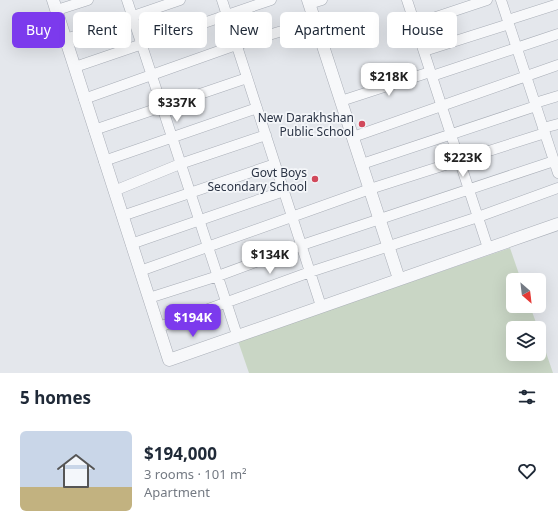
<!DOCTYPE html>
<meta charset="utf-8">
<style>
:root{--surface:#fff;--page:#f2f2f3;--text:#1f2937;--muted:#747a83;--accent:#7c3aed}
body{margin:0;font-family:"Noto Sans",sans-serif;background:var(--page);color:var(--text);height:100vh;display:flex;flex-direction:column;font-size:15px;white-space:nowrap}
*{box-sizing:border-box;margin:0}
p{font-size:13px;color:var(--muted)}
.icon{flex:none;width:22px;height:22px;fill:none;stroke:currentColor;stroke-width:2;stroke-linecap:round;stroke-linejoin:round}
.map{position:relative;height:373px;overflow:hidden}
.panel{display:flex;flex-direction:column;background:var(--surface);flex:1}
.panel>*{flex:none}
.guide{position:absolute;left:12px;top:12px;width:534px;height:36px;display:flex;gap:8px}
.needle{width:26px;rotate:152deg}
.buttons{position:absolute;left:506px;top:273px;display:grid;gap:8px}
.buttons a{display:grid;place-items:center;width:40px;height:40px;border-radius:6px;background:var(--surface);box-shadow:0 4px 16px #0002;font-size:20px}
.price{position:absolute;translate:-50% -34px;padding:0 9px;border-radius:8px;background:#fff;color:#222;font-size:13px;line-height:26px;filter:drop-shadow(0 1px 2px #0008)}
.price::after{content:'';position:absolute;left:50%;top:24px;width:12px;height:9px;margin-left:-6px;background:inherit;clip-path:polygon(0 0,100% 0,50% 100%)}
.price.active{background:var(--accent);color:#fff}
ul{padding:0;list-style:none}
li{display:flex;align-items:center;gap:12px;height:100px;padding:0 20px}
li span{display:grid;place-items:center;flex:none;width:112px;height:80px;border-radius:6px;color:#555}
li>.icon{margin-inline-start:auto}
span .icon{width:48px;height:48px;fill:#fffc;stroke-width:1}
li b{font-size:17px}
h2{display:flex;justify-content:space-between;align-items:center;height:48px;padding:0 20px;font-size:17px}
.pill{padding:0 14px;border-radius:6px;background:var(--surface);box-shadow:0 4px 16px #0002;font-size:14px;line-height:36px}
.pill.active{background:var(--accent);color:#fff}
.map>svg:first-child{display:block}
</style>
<div class="map">
<svg width="558" height="373" viewBox="0 0 558 373">
<rect width="100%" height="100%" fill="#e4e7ec"/>
<path fill="#c9d6c5" d="M510 248 521 280H513V306H530L538 328H513V354H539V332L553 373H249L238 341Z"/>
<g fill="none" stroke-linecap="round" stroke-linejoin="round">
<defs>
<path id="minor" d="M127 0 237 335
M222 0 321 306
M407 0 488 248
M501 0 558 173
M309 4 322 0
M57 10 88 0
M508 20 558 4
M415 24 487 0
M66 39 180 0
M424 51 509 24
M75 67 271 0
M432 76 558 34
M84 99 236 45 315 21
M341 101 430 72
M535 103 558 96
M543 128 558 124
M94 130 247 78
M353 137 558 65
M104 161 257 108
M362 164 536 106
M114 191 180 164 266 135
M122 216 275 164
M131 244 284 191
M140 271 370 189 545 133
M149 298 218 276 302 245 554 161
M159 327 310 272 478 217 558 188"/>
<path id="tertiary" d="M53 0 169 360 558 224
M308 0 399 279"/>
</defs>
<use href="#minor" stroke="#a9aeb7" stroke-width="11"/>
<use href="#tertiary" stroke="#a9aeb7" stroke-width="13"/>
<use href="#minor" stroke="#f7f8fa" stroke-width="10"/>
<use href="#tertiary" stroke="#f7f8fa" stroke-width="12"/>
</g>
<g fill="#d1495b" stroke="#f4f6f9" stroke-width="1.5">
<circle cx="362" cy="124" r="4"/>
<circle cx="315" cy="179" r="4"/>
</g>
<g text-anchor="middle" dominant-baseline="central" stroke-width="3.5" stroke-linejoin="round" paint-order="stroke">
<g font-size="12" fill="#2b3445" stroke="#f4f6f9" text-anchor="end">
<text x="354" y="117">New Darakhshan<tspan x="354" dy="14">Public School</tspan></text>
<text x="307" y="172">Govt Boys<tspan x="307" dy="14">Secondary School</tspan></text>
</g>
</g>
</svg>
<div class="buttons">
<a><svg class="needle" viewBox="-14 -14 28 28"><path d="M0-13l5 13h-10z" fill="#e53935"/><path d="M0 13l5-13h-10z" fill="#747a83"/></svg></a>
<a><svg class="icon" aria-label="layers" viewBox="0 0 24 24"><path d="M12 4l9 5-9 5-9-5zM3 14l9 5 9-5"/></svg></a>
</div>
<b class="price" style="left:389px;top:97px">$218K</b>
<b class="price" style="left:177px;top:123px">$337K</b>
<b class="price" style="left:463px;top:178px">$223K</b>
<b class="price" style="left:270px;top:275px">$134K</b>
<b class="price active" style="left:193px;top:338px">$194K</b>
<div class="guide">
<a class="pill active">Buy</a>
<a class="pill">Rent</a>
<a class="pill">Filters</a>
<a class="pill">New</a>
<a class="pill">Apartment</a>
<a class="pill">House</a>
</div>
</div>
<section class="panel">
<h2>5 homes<svg class="icon" aria-label="filters" viewBox="0 0 24 24"><path d="M4 7h16M4 17h16"/><circle cx="9" cy="7" r="2"/><circle cx="15" cy="17" r="2"/></svg></h2>
<ul>
<li><span style="background:linear-gradient(#c9d6e8 70%,#c2b280 0)"><svg class="icon" aria-label="home" viewBox="0 0 24 24"><path d="M3 11l9-7 9 7M6 9v11h12V9"/></svg></span><div><b>$194,000</b><p>3 rooms · 101 m²</p><p>Apartment</p></div><svg class="icon" aria-label="heart" viewBox="0 0 24 24"><path d="M12 20l-8-8c-3-5 5-10 8-4 3-6 11-1 8 4z"/></svg></li>
</ul>
</section>
